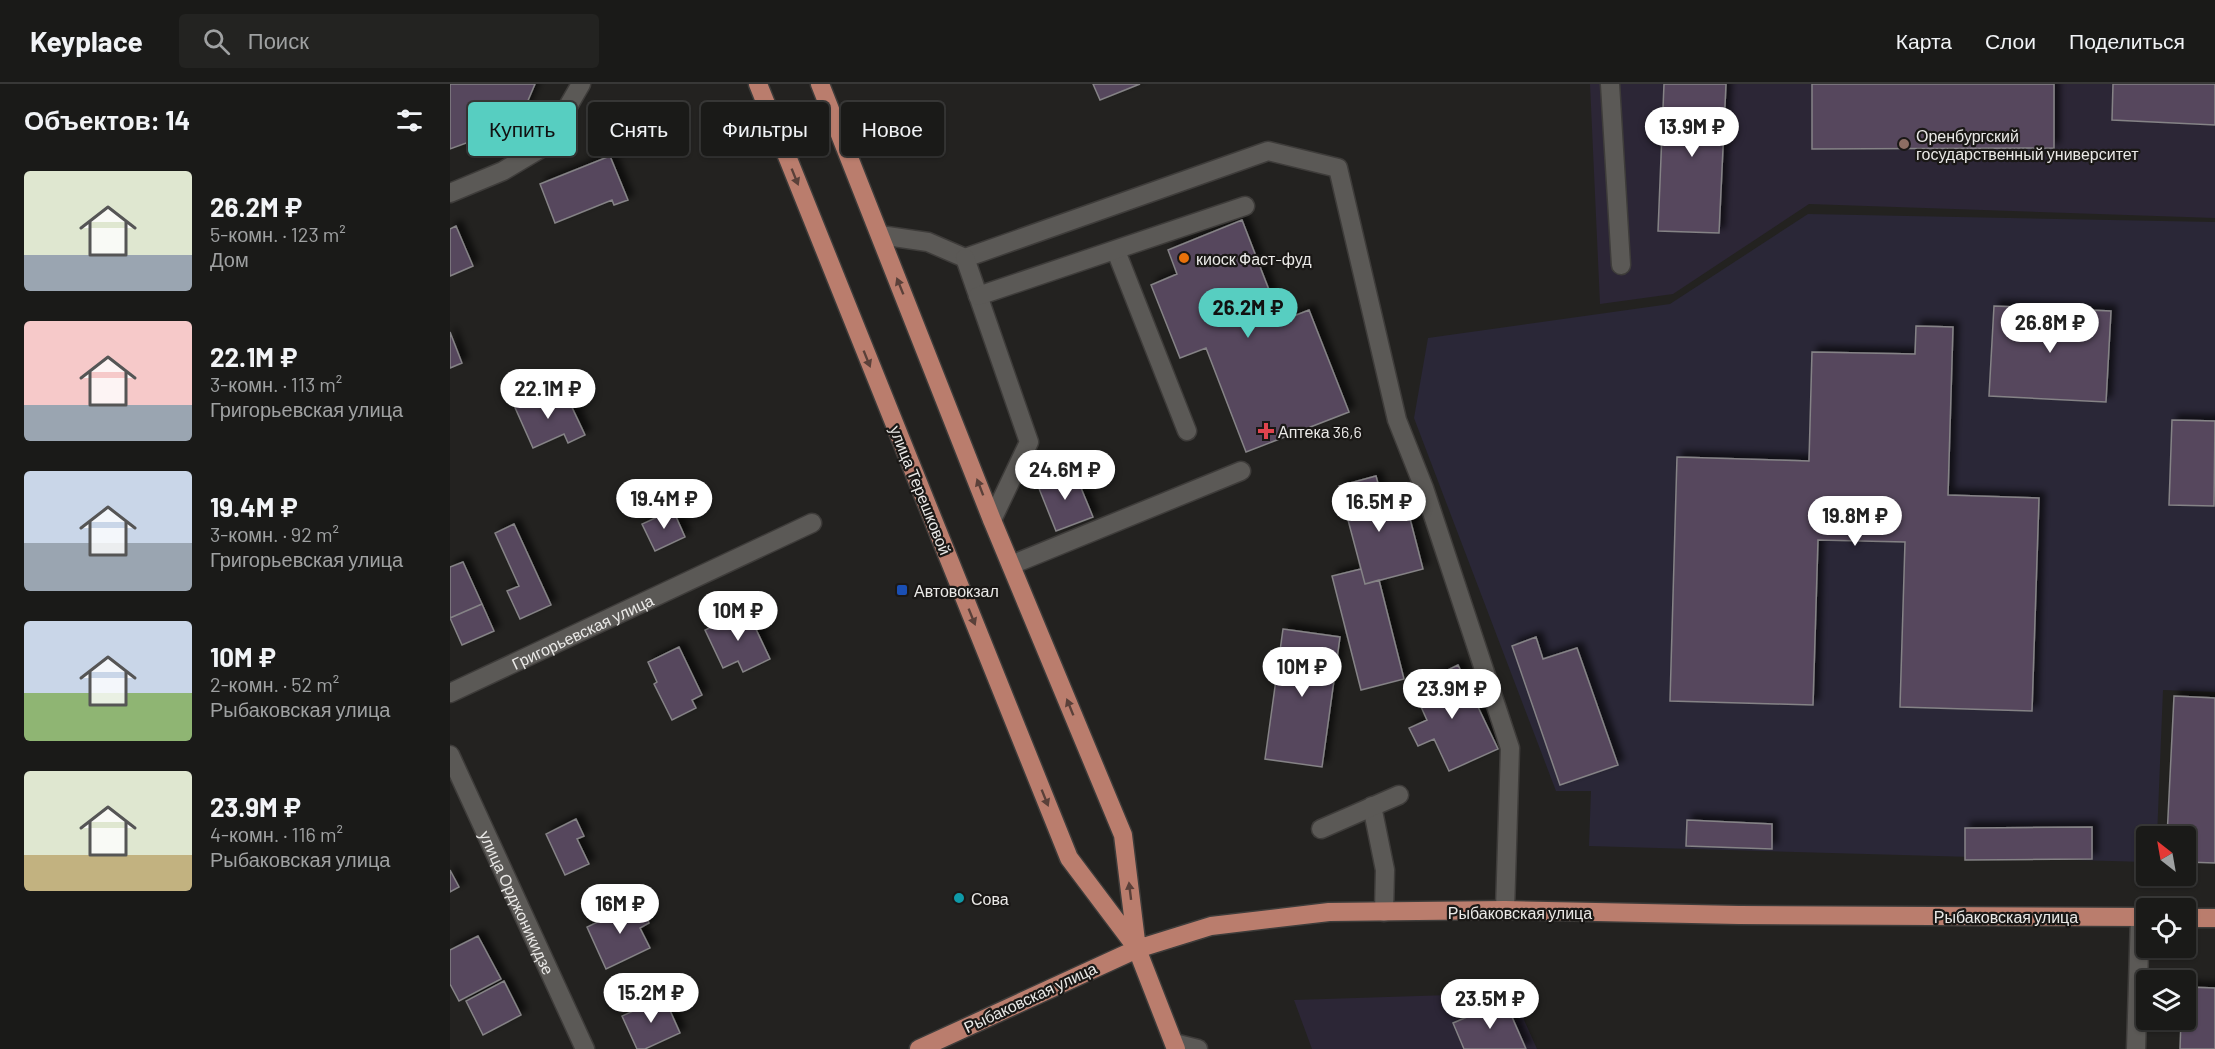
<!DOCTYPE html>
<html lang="ru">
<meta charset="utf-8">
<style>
:root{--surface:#1a1a18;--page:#232321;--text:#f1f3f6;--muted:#9fa1a2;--line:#383837;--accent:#57cec1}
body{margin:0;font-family:Barlow,sans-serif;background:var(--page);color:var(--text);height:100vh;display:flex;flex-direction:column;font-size:22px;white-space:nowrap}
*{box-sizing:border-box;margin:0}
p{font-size:20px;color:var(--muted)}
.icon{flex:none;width:33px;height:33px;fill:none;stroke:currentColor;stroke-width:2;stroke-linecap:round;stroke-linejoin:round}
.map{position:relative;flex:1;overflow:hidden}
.side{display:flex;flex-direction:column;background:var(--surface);width:450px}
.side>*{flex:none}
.guide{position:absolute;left:18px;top:18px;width:570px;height:54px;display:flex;gap:12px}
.needle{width:39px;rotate:329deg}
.tools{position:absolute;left:1686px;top:742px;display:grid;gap:12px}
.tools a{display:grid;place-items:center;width:60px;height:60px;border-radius:6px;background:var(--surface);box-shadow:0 2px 4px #0004,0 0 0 2px var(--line);font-size:30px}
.price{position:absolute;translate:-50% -51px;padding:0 14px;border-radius:21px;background:#fff;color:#222;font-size:20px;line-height:39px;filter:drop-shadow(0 2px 3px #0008)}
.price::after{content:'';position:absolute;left:50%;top:36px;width:18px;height:14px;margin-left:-9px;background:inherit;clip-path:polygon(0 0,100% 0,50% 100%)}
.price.on{background:var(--accent);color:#111}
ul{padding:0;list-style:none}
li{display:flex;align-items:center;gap:18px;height:150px;padding:0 24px}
li span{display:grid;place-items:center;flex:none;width:168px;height:120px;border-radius:6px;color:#555}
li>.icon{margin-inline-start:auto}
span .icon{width:72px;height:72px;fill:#fffc;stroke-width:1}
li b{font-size:26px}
h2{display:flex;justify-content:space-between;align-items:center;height:72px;padding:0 24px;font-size:26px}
.tag{padding:0 21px;border-radius:6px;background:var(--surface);box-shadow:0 2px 4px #0004,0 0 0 2px var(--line);font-size:21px;line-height:54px}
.tag.on{background:var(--accent);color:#111}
header{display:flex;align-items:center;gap:36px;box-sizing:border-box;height:84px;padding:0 30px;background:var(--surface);border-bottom:2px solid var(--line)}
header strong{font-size:28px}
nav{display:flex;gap:33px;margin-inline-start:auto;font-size:21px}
.search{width:420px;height:54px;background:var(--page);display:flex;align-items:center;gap:15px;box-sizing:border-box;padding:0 21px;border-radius:6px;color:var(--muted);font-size:22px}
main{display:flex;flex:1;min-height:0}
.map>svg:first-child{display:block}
</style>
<header>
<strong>Keyplace</strong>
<div class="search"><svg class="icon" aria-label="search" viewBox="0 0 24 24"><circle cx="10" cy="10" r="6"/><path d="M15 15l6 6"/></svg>Поиск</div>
<nav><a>Карта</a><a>Слои</a><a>Поделиться</a></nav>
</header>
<main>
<section class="side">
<h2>Объектов: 14<svg class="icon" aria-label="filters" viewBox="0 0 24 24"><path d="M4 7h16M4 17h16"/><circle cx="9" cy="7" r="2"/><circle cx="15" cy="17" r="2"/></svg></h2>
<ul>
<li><span style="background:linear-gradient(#dfe7d0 70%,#9aa5b1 0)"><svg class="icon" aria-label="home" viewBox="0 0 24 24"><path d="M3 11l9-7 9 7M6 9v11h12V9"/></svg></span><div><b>26.2M ₽</b><p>5-комн. · 123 m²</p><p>Дом</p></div></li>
<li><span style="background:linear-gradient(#f6c9c9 70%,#9aa5b1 0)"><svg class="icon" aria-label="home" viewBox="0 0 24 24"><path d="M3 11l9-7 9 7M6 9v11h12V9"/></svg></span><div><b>22.1M ₽</b><p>3-комн. · 113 m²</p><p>Григорьевская улица</p></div></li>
<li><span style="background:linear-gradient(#c9d6e8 60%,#9aa5b1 0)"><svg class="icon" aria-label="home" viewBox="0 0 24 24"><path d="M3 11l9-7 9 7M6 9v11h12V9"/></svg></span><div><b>19.4M ₽</b><p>3-комн. · 92 m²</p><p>Григорьевская улица</p></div></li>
<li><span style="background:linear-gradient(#c9d6e8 60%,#8fb573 0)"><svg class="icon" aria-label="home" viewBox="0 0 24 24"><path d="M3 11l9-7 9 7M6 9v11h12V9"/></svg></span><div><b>10M ₽</b><p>2-комн. · 52 m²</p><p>Рыбаковская улица</p></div></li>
<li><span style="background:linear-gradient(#dfe7d0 70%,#c2b280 0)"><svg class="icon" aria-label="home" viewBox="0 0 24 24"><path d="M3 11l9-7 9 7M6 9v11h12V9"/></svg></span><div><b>23.9M ₽</b><p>4-комн. · 116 m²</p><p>Рыбаковская улица</p></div></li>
</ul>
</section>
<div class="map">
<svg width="1765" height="965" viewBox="0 0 1765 965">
<defs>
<filter id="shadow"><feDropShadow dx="5.5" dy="-5.5" stdDeviation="3" flood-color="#0009"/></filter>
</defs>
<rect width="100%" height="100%" fill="#232220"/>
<path fill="#2a2737" d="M1358 130 1765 138V608L1713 606 1707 753H1696V778L1139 762 1141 707H1106L964 334 978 254 1220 220Z"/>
<path fill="#2c2636" d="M1140 0H1765V134L1359 120 1223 210 1150 220Z
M1062 909 1087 965H862L844 916Z"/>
<path fill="#56475d" stroke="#858386" stroke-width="1.5" filter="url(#shadow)" d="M0 0H85L68 40 0 65Z
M643 0H690L650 16Z
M1214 0H1276L1269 149 1208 147Z
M1362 0H1604V64L1362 65Z
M1663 0H1765V41L1662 36Z
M160 72 178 116 164 121 162 116 105 139 90 100Z
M792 136 831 237 859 226 899 328 796 368 756 264 730 274 701 201 727 190 718 166Z
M6 142 23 182 0 192V145Z
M1544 222 1661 227 1656 318 1539 312Z
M1466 242 1503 243 1498 411 1589 414 1582 627 1450 623 1455 458 1368 456 1363 621 1220 617 1227 373 1359 377 1362 268 1465 270Z
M0 248 12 279 0 284Z
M89 307 96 324 118 315 135 351 118 359 114 350 83 364 63 319Z
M1722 336 1765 337 1764 422 1719 421Z
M624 387 643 433 606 447 588 402Z
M926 392 936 429 957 423 973 485 915 500 889 402Z
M223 426 235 453 205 467 192 440Z
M64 440 101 521 70 535 57 507 69 502 45 449Z
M13 478 32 520 0 534V483Z
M911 485 915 500 929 496 954 595 911 606 882 492Z
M32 520 44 547 12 561 0 534Z
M297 526 320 575 293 588 288 577 273 584 255 546Z
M833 545 890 553 872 683 815 675Z
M1086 553 1093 575 1127 564 1168 681 1110 701 1062 562Z
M229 563 252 611 242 616 246 624 222 636 204 600 207 598 198 578Z
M1008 581 1048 665 999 687 984 655 968 662 959 644 977 636 962 603Z
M1724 612 1765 614V779L1736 778V753H1717Z
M126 735 134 752 127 755 139 780 115 791 96 750Z
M1237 736 1322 740V765L1236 762Z
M1642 743V775L1515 776V744Z
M0 786 9 803 0 808Z
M189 818 199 839 190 844 200 864 156 885 137 843Z
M28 852 51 895 9 917 0 900V866Z
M54 897 71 931 33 951 16 917Z
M1736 903 1765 904V965H1730L1731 936H1736Z
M214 913 230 949 195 965H187L172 932Z
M1055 917 1076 965H1014L1003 939Z"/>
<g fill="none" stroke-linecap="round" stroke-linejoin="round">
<defs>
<g id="minor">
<path d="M1160 0 1171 181"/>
<path d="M0 109 53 87 95 62 131 0"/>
<path d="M430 151 478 158 515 174 818 67 888 84 947 336 974 404 1060 664 1055 826"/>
<path d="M666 167 737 347"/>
<path d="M515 174 579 358 542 436"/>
<path d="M528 212 795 122"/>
<path d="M561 481 791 387"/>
<path id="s1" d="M0 609 362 439"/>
<path id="s2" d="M0 671 135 965"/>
<path d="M922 722 935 786 934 828"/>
<path d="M871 745 949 711"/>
<path d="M724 959 748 965"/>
<path d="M1686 965 1690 833"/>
</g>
<path id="major" d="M308 0 619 774 686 863
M370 0 542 436 673 751 687 865 726 965
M1736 834H1765
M469 965 687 865 761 842 879 828 1055 826 1289 831 1696 833"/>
</defs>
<use href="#minor" stroke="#3e3c3a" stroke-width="21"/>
<use href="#major" stroke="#3e3c3a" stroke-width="21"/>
<use href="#minor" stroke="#5b5956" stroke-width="18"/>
<use href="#major" stroke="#ba7d6d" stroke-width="18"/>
</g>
<defs><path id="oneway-solid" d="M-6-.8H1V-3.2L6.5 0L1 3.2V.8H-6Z" transform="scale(1.5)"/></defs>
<g fill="#5a4039">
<use href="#oneway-solid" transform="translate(345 93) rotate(68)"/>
<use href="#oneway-solid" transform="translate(450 202) rotate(-112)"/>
<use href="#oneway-solid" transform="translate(417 275) rotate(68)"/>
<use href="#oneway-solid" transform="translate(530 403) rotate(-111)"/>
<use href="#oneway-solid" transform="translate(522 533) rotate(68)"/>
<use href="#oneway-solid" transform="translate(620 623) rotate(-112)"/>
<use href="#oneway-solid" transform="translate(595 714) rotate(68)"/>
<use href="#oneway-solid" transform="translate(680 807) rotate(-97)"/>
</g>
<circle fill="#8d6e63" stroke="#1a1816" stroke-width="2" cx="1454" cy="60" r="6"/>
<circle fill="#e8710a" stroke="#1a1816" stroke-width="2" cx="734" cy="174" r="6"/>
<path fill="#e0444e" stroke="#1a1816" stroke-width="2" d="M813 338h6v6h6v6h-6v6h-6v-6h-6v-6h6z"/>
<rect fill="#1a4fb4" stroke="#1a1816" stroke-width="2" x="446" y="500" width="12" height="12" rx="3"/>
<circle fill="#0f9aa8" stroke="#1a1816" stroke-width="2" cx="509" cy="814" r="6"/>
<g text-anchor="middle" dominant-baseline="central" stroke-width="4.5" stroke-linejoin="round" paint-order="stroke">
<g font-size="16" fill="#eae9e7" stroke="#1a1816" text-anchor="start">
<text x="1466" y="51">Оренбургский<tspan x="1466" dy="18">государственный университет</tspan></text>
<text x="746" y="174">киоск Фаст-фуд</text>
<text x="828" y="347">Аптека 36,6</text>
<text x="464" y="506">Автовокзал</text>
<text x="521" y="814">Сова</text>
</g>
<g font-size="16" fill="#eae9e7" stroke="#1a1816">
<text transform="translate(471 406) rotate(68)">улица Терешковой</text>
<text stroke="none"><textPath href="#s1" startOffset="146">Григорьевская улица</textPath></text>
<text stroke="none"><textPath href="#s2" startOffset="162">улица Орджоникидзе</textPath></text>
<text x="1070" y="828">Рыбаковская улица</text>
<text x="1556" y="832">Рыбаковская улица</text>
<text transform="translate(580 913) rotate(-25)">Рыбаковская улица</text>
</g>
</g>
</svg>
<div class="tools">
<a><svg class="needle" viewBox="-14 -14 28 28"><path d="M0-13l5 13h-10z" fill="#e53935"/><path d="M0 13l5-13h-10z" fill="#9fa1a2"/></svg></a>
<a><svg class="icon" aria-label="locate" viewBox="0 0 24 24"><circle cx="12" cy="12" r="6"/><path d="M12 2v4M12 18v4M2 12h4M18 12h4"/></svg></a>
<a><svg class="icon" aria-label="layers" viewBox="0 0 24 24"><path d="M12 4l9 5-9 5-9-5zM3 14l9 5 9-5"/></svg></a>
</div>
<b class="price" style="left:1242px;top:74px">13.9M ₽</b>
<b class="price on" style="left:798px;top:255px">26.2M ₽</b>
<b class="price" style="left:1600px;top:270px">26.8M ₽</b>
<b class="price" style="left:98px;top:336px">22.1M ₽</b>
<b class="price" style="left:615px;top:417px">24.6M ₽</b>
<b class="price" style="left:214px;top:446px">19.4M ₽</b>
<b class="price" style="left:929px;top:449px">16.5M ₽</b>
<b class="price" style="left:1405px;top:463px">19.8M ₽</b>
<b class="price" style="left:288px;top:558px">10M ₽</b>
<b class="price" style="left:852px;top:614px">10M ₽</b>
<b class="price" style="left:1002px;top:636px">23.9M ₽</b>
<b class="price" style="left:170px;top:851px">16M ₽</b>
<b class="price" style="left:201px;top:940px">15.2M ₽</b>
<b class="price" style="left:1040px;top:946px">23.5M ₽</b>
<div class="guide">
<a class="tag on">Купить</a>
<a class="tag">Снять</a>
<a class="tag">Фильтры</a>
<a class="tag">Новое</a>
</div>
</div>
</main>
